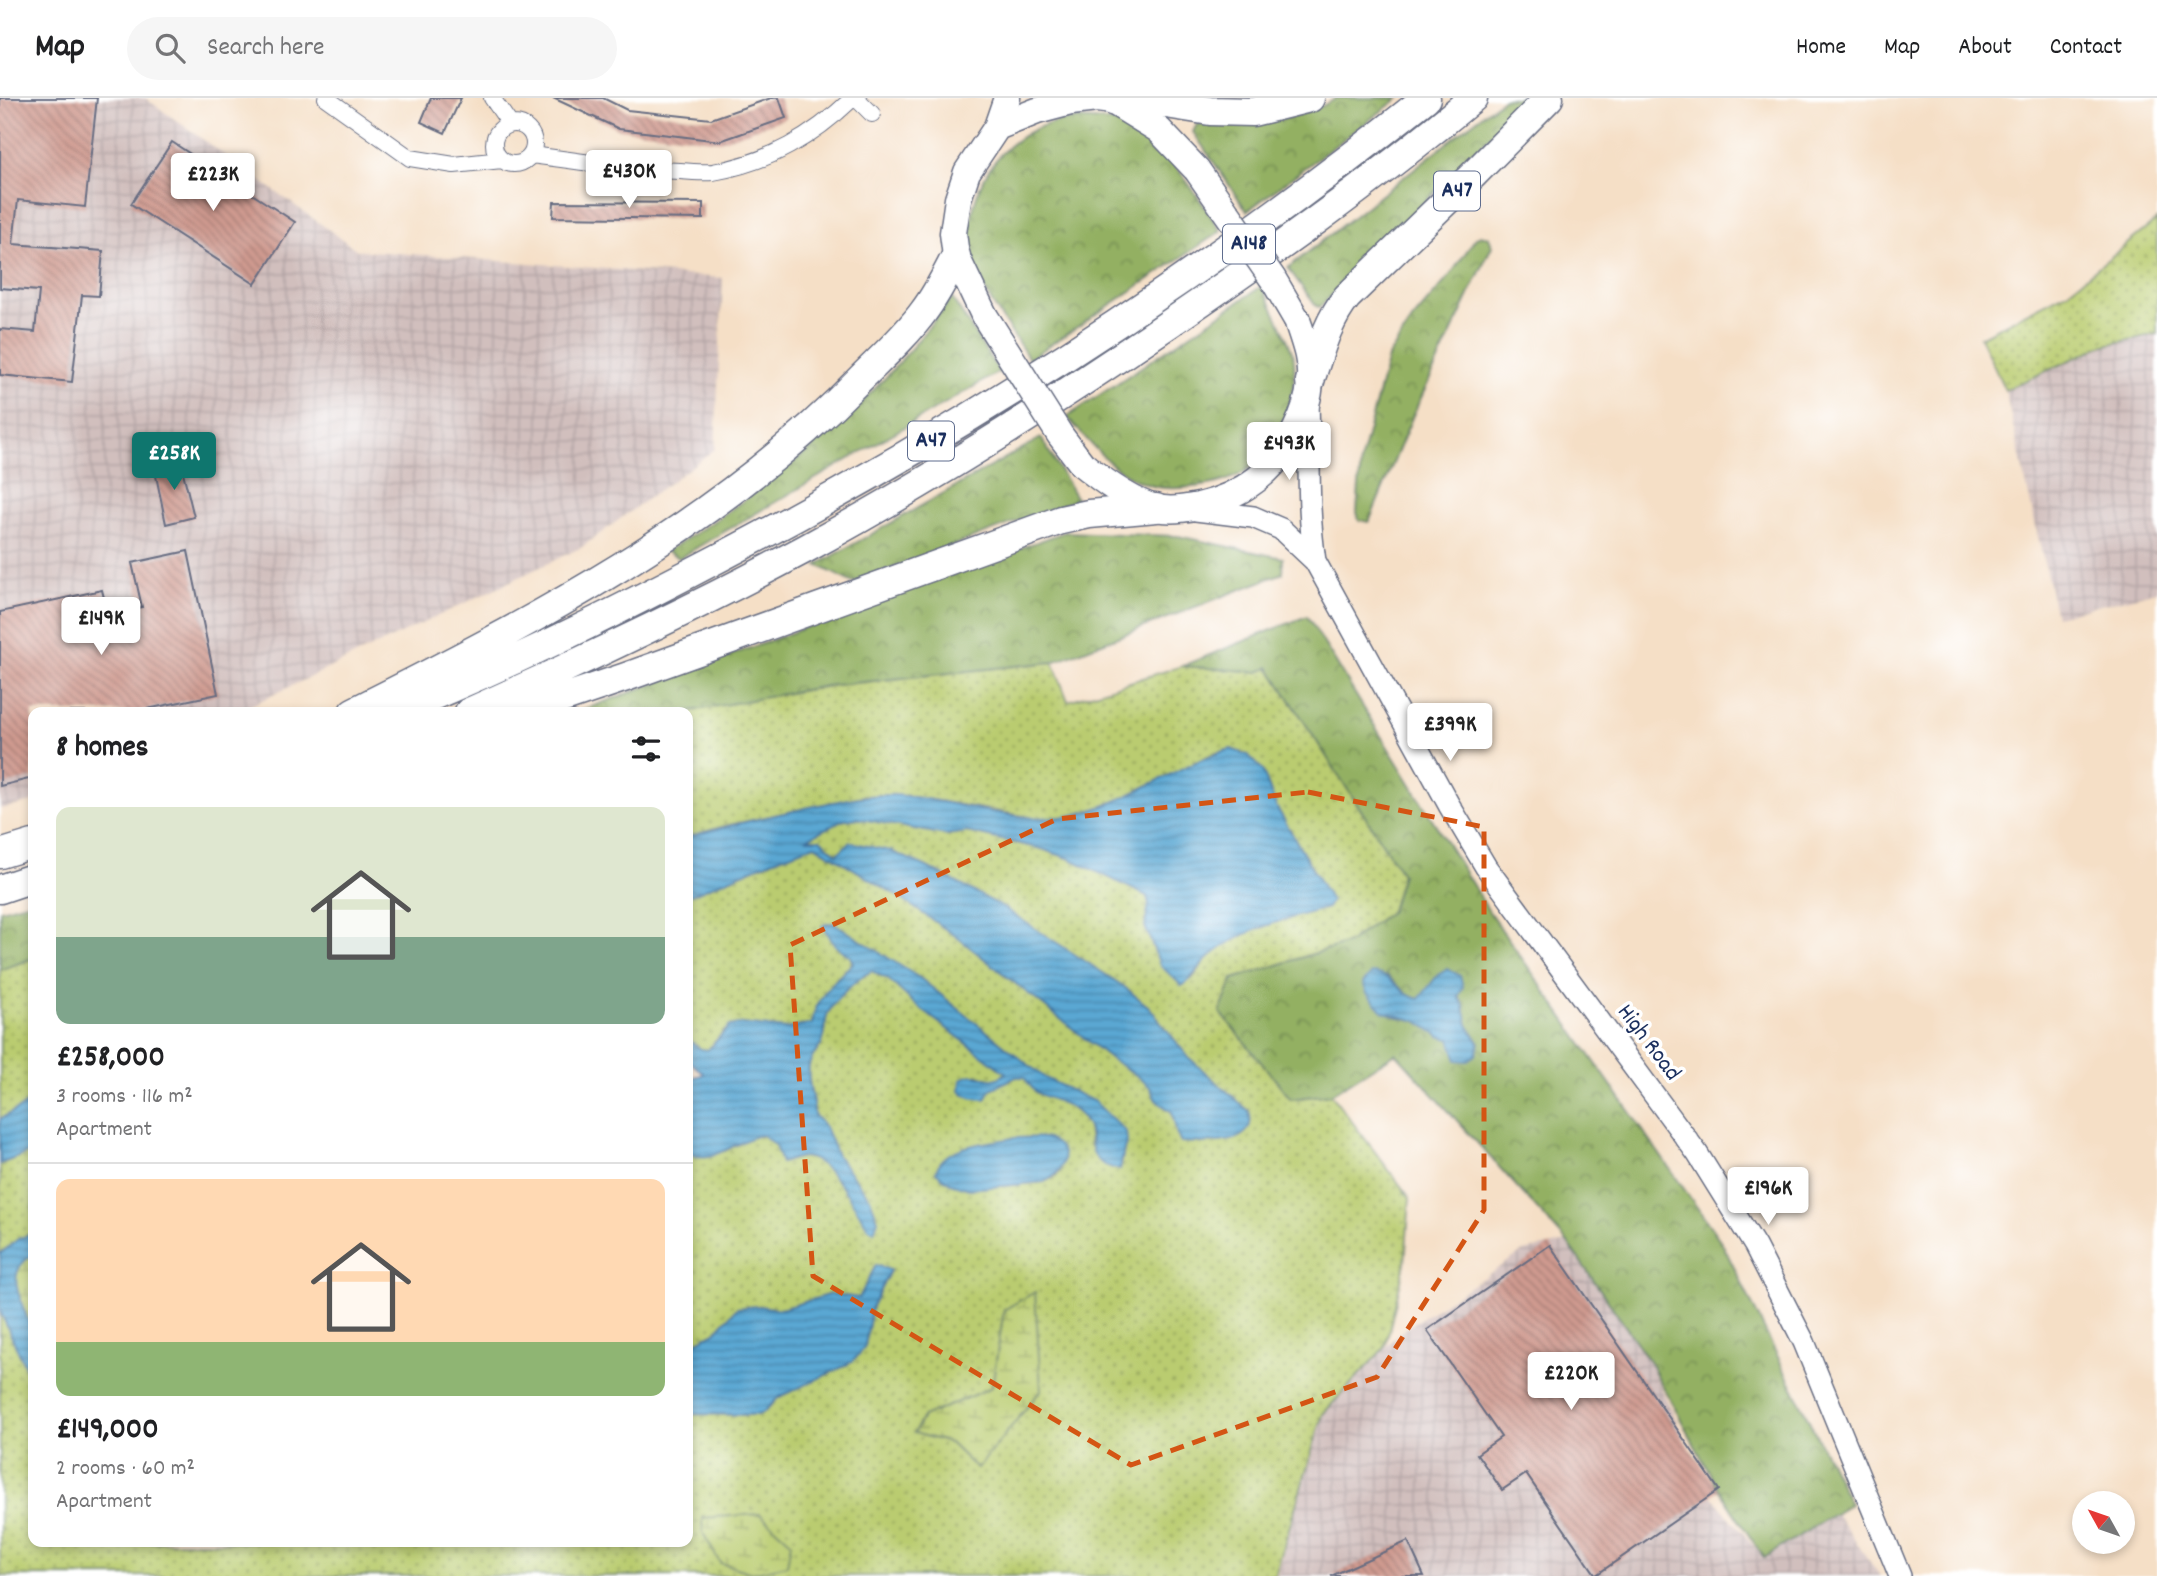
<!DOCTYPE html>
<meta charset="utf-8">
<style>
:root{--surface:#fff;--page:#f6f6f6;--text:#202124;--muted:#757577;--line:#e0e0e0;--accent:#0f766e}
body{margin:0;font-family:Dekko,sans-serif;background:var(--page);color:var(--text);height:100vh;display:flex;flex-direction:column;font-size:26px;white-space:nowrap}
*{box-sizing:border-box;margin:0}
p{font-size:23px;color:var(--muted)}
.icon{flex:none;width:38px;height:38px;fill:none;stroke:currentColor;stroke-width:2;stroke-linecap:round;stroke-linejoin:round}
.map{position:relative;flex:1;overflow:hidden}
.panel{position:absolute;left:28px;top:609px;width:665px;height:840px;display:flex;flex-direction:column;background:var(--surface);border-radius:14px;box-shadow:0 4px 10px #0003}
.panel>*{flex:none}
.needle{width:46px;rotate:310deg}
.controls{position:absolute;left:2072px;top:1393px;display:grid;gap:14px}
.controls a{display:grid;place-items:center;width:63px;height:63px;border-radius:50%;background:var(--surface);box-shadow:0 4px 10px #0003;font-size:35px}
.price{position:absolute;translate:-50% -60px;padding:0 16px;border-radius:7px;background:#fff;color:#222;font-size:23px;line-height:46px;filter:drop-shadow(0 2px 4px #0008)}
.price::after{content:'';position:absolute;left:50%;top:42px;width:21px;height:16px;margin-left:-10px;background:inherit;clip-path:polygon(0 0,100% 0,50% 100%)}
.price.current{background:var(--accent);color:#fff}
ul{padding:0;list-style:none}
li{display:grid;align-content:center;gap:14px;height:371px;padding:0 28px}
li+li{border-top:2px solid var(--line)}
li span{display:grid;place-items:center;height:217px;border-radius:14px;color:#555}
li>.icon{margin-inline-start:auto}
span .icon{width:126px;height:126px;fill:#fffc;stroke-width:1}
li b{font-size:30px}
h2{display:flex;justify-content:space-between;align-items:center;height:84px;padding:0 28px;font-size:30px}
header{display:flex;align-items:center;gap:42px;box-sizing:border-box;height:98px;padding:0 35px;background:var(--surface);border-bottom:2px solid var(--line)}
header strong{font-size:33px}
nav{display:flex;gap:38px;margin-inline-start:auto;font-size:24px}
.search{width:490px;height:63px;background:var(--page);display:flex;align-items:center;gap:18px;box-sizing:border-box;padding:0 24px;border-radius:38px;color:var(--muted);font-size:26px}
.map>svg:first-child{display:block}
</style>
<header>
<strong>Map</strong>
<div class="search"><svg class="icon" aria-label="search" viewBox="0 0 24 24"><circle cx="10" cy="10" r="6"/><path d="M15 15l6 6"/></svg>Search here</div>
<nav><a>Home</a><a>Map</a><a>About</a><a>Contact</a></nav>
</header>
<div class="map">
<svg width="2157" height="1478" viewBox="0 0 2157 1478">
<defs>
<pattern id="industrial-grid" width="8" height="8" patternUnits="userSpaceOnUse" patternTransform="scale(1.75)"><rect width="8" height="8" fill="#d1bfbd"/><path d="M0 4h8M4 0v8" fill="none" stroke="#b3a4a5"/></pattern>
<pattern id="grass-dots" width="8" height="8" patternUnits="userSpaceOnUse" patternTransform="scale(1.75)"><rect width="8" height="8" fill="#bacc70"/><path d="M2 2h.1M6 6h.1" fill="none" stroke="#96a65f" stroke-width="1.8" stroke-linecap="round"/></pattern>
<pattern id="forest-crowns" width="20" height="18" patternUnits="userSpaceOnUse" patternTransform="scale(1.75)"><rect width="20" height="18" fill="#93b062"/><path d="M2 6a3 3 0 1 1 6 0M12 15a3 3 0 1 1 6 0" fill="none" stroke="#779054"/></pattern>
<pattern id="wetland-marsh" width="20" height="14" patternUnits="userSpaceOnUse" patternTransform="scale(1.75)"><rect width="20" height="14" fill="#bacc70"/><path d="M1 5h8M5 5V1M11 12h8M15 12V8" fill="none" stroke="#96a65f"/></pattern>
<pattern id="water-rules" width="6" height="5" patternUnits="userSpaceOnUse" patternTransform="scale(1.75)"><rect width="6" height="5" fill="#5aa7d3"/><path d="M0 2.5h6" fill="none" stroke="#4a88ae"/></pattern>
<pattern id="building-back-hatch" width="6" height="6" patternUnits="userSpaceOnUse" patternTransform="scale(1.75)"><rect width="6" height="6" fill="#cf9a8f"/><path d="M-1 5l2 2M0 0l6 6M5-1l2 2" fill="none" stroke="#a77e78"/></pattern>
</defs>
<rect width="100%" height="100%" fill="#fff"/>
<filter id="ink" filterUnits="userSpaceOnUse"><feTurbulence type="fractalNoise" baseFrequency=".0143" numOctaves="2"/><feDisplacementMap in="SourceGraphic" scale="14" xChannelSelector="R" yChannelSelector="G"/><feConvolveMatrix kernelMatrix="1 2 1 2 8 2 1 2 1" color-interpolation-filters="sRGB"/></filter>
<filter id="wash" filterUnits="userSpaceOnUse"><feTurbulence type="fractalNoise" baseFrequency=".00686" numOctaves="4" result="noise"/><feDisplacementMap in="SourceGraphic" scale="28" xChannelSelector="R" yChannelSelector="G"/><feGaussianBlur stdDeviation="1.57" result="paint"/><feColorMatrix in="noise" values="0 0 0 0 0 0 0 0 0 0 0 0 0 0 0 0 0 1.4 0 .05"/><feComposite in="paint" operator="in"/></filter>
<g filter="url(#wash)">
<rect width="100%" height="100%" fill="#f5dfc6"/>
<path fill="url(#industrial-grid)" d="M0 0H145L357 152 723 180 715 351 582 449 237 614H33V704L0 711Z
M2157 236V493L2056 518 2005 292 2101 248Z
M1567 1144 1648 1261 1710 1396 1764 1460 1836 1416 1880 1478H1277L1320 1319 1399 1235 1524 1153Z"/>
<path fill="url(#grass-dots)" stroke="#6a7e67" stroke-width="2" fill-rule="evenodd" d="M2157 122V236L2101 248 2005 292 1980 239 2067 194Z
M1053 564 1068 603 1182 568 1259 574 1269 569 1402 775 1391 813 1348 845 1233 881 1291 1001 1331 996 1410 1100 1405 1165 1385 1249 1323 1316 1275 1478H0V1213L33 1286V1444H688V1316L758 1317 764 1314 779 1299 847 1267 865 1248 872 1208 890 1173 876 1167 859 1200 831 1196 781 1211 758 1208 737 1210 715 1234 688 1248V1055L692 1057 725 1053 751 1039 762 1037 775 1047 781 1065 801 1059 811 1060 824 1068 838 1084 870 1100 837 1058 825 1029 814 1017C815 1001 806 983 809 968 810 959 818 953 822 945 826 937 824 927 827 918 832 903 858 879 872 873L888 881 917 908 1006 975C995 983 990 983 978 976L961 982 960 993 966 997 991 991 1016 979 1024 978 1036 995 1064 1004 1081 1018 1088 1029 1090 1047 1120 1072 1124 1051 1127 1043 1095 1004 1045 980 921 881 836 848 850 858 853 865C835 882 815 900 812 926L786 931 742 926 724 933 708 952 701 951 688 942V798C730 781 771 762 814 747L896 797 957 839 1111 961 1139 979 1150 989 1156 1002 1172 1014 1177 1037 1181 1044C1204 1045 1260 1050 1249 1013L1188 959 1149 909 1123 888 999 807 925 768 890 753 837 756 820 741 804 742 840 723 857 720 946 737 967 734 1042 751 1071 761 1147 798 1149 806 1145 829 1160 867 1192 881C1198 874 1203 865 1209 859 1236 832 1291 820 1327 810L1331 803 1276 708 1262 671 1248 657 1231 651 1212 656 1108 707 1070 718 1041 721 932 702 896 697 862 698 724 728 688 739V614H674L836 587ZM1061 1072 1055 1079 1044 1084 969 1091ZM1004 1212 1041 1292 976 1370 950 1345 914 1335 923 1319 992 1289Z
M33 860V1003L0 1021V872Z
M33 1053V1135L18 1141 0 1156V1066Z"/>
<path fill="url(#forest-crowns)" stroke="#577060" stroke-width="2" fill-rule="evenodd" d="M1337 0H1399L1247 113 1193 34 1197 26C1246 27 1294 26 1337 0Z
M1504 0H1528L1320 209 1316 208 1288 170Z
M1075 21C1096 22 1119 22 1138 33 1171 53 1199 102 1221 133L1029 261C1014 237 982 195 975 168 959 109 988 46 1048 26 1057 23 1066 23 1075 21Z
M1480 137 1489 139 1492 148 1413 317 1369 424 1359 422 1357 414 1361 361 1388 259 1413 221 1449 179 1475 141Z
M1262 188C1270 206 1292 245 1294 262 1297 300 1280 344 1251 369 1235 382 1211 388 1191 389 1175 391 1158 391 1143 385 1111 373 1089 343 1067 319Z
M952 200 999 274 679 460 667 453C752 401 832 340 898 266 917 244 934 222 952 200Z
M1041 340 1077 401 853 485 817 467Z
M1064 434 1178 438 1283 460V475L1053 564 826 588 686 614H577Z
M1307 518 1490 815 1722 1145 1850 1406 1764 1460 1719 1392 1648 1261 1567 1144 1396 955 1331 996 1291 1001 1220 914 1233 881 1348 845 1391 813 1402 776 1269 569 1259 574 1182 568ZM1387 877 1410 899 1419 902 1438 877 1463 905 1468 927 1479 944 1450 941 1440 938 1417 923 1392 918Z
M33 803V860L0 872V812Z"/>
<path fill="url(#wetland-marsh)" stroke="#6a7e67" stroke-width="2" d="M33 1157V1239C28 1224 9 1189 13 1175 15 1165 26 1160 33 1157Z
M1035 1194 1041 1292 977 1371 950 1345 914 1335 923 1319 992 1289 1004 1212Z
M760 1416 791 1444 787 1467 752 1475 720 1465 703 1435 702 1420Z"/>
<path fill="url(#water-rules)" stroke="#3a6b98" stroke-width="2" d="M1231 651 1248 657 1262 671 1276 708 1331 803 1327 810C1287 821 1244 830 1212 857 1200 866 1194 879 1182 888L1160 867 1145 828 1149 806 1147 798 1071 761 1042 751 967 734 946 737 857 720 840 723 806 741H820L837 756 850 744 890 753 925 768 999 807 1123 888 1149 909 1188 959 1249 1013C1260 1050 1204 1045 1181 1044L1177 1037 1172 1014 1156 1002 1150 989 1139 979 1111 961 957 839 896 797 815 747C771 761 730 781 688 798V739C725 728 763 720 801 711 833 704 863 696 896 697 951 701 1016 727 1069 718 1127 707 1175 667 1231 651Z
M828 825H834L921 881 1045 980 1095 1004 1126 1034 1127 1043 1124 1051 1120 1072C1078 1063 1100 1041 1082 1019 1070 1004 1054 1004 1038 995 1032 992 1028 984 1024 979H1016L991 991 986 1001C975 1001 969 1000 960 993L961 982C980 967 985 992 1006 975L917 908 888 881 872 873C858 879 832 903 827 918 824 927 826 937 822 945 818 953 810 959 809 968 806 983 814 1001 814 1017L825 1029 837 1058 870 1100 878 1122 874 1133 869 1130C855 1110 829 1059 803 1059 796 1059 788 1063 781 1065L775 1047 762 1037C737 1040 715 1068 688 1055V981L704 976 688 962V942L701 951 708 952 730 928 742 926 786 931 812 926C815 900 835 882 853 865L850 858 836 848 822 828Z
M1448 871 1460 878 1463 889 1458 899 1463 905 1468 927 1479 945 1476 957 1467 963 1457 962 1450 941 1440 938 1417 923 1384 914 1367 895 1363 885 1372 875C1398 878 1397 896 1419 901L1438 877Z
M33 1003V1053L0 1066V1021Z
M1014 1040C1025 1040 1043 1037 1054 1044 1073 1057 1060 1077 1044 1084L969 1091 950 1085 936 1074C942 1046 990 1045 1014 1040Z
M33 1135V1157C0 1175 25 1207 33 1237 36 1252 33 1271 33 1286L0 1213V1156L18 1141Z
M876 1167 890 1172 872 1208 865 1248 859 1257 847 1267 779 1299 764 1314 758 1317 688 1316V1248L715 1234 737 1210 758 1208 781 1211 831 1196 859 1200Z"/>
<g id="blocks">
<path fill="url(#building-back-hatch)" d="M0 0H97L85 109 18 102 13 146 103 153 99 198 82 197 72 284 0 277V231L35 234 39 193 0 190Z
M431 0H461L445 35 421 24Z
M553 0H603L627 12 711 21 771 0H779L786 20 720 43 619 31Z
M172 44 295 124 255 186 131 106Z
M554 104 703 105V121L553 119Z
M180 362 194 419 166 426 154 368Z
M188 453 218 596 133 614H33V680L0 688V514L102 492 108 516 142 509 132 465Z
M1550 1147 1719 1392 1596 1477 1526 1376 1502 1392 1477 1356 1501 1339 1427 1232Z
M1408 1443 1424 1478H1331Z"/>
</g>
</g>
<g filter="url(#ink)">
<use href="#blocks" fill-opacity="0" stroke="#676d82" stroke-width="2"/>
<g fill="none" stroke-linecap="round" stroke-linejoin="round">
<defs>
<path id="minor" d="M326 0 410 60 454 67 502 62
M492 0 510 26
M856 0 872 16
M494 46a20 20 0 1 1 40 0a20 20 0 1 1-40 0Z
M531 57C581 63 630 72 680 73 691 74 702 75 713 74 770 64 812 39 853 0"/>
<path id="tertiary" d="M1308 305C1310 358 1307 411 1315 463
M1196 412 1253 419 1281 431 1315 463 1449 707 1486 769 1697 1055 1755 1148 1804 1244 1900 1478"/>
<path id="primary" d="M997 29 1007 0
M984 217 956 158 953 135 958 101 967 74 997 29 1037 13 1071 4 1097 1 1112 3 1159 32 1197 72
M1082 366C1102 382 1131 404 1156 410 1170 413 1185 411 1199 408 1244 397 1276 373 1296 331 1303 317 1309 301 1310 285 1312 263 1304 243 1297 222"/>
<path id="trunk" d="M1112 3 1160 5 1210 13 1253 14 1310 0
M1310 283C1320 253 1327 224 1347 199L1473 77 1549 0
M353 614C533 524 717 428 859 282 881 260 906 238 924 213 937 196 946 177 956 158
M394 614C494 574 594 525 690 475 950 342 1197 183 1426 0
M469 614C583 563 695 510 805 451 925 386 1041 313 1154 236 1263 162 1372 85 1473 0
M523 614 626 579 1061 422 1089 416 1156 410
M0 756 33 746
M0 791 33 780"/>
</defs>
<use href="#minor" stroke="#676d82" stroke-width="18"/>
<use href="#tertiary" stroke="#676d82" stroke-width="24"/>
<use href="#primary" stroke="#676d82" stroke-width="29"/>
<use href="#trunk" stroke="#676d82" stroke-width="31"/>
<use href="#minor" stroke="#fff" stroke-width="16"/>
<use href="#tertiary" stroke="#fff" stroke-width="21"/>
<use href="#primary" stroke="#fff" stroke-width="26"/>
<use href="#trunk" stroke="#fff" stroke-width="28"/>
<defs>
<path id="primary-bridge" d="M1197 72 1273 181 1297 222
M984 217 1060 337 1082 366"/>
</defs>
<use href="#primary-bridge" stroke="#676d82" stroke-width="29" stroke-linecap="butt"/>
<use href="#primary-bridge" stroke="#fff" stroke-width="26"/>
</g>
</g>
<path fill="none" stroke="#d45514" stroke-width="5" stroke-dasharray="14 9" stroke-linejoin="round" d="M1308 694 1484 729V1112L1377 1279 1131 1367 813 1178 790 847 1057 721Z"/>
<g text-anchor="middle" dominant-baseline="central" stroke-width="7" stroke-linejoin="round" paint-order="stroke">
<g fill="#fff" stroke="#5f6d8e" stroke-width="2">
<rect x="1434" y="73.5" width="46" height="39" rx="5"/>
<rect x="1223" y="126.5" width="52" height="39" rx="5"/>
<rect x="908" y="323.5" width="46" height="39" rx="5"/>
</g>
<g font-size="23" font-weight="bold" fill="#1b2f5e">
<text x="1457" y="93">A47</text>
<text x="1249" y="146">A148</text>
<text x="931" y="343">A47</text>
</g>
<g font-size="24" fill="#1b2f5e" stroke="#fff">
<text transform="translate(1648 945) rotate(53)">High Road</text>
</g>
</g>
</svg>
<div class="controls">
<a><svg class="needle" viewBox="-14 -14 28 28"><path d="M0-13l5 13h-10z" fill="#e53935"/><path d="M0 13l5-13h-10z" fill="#757577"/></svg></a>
</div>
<b class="price" style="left:629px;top:112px">£430K</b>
<b class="price" style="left:213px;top:115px">£223K</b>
<b class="price" style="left:1289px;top:384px">£493K</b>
<b class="price current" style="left:174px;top:394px">£258K</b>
<b class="price" style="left:101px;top:559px">£149K</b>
<b class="price" style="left:1450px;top:665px">£399K</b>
<b class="price" style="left:1768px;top:1129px">£196K</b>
<b class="price" style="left:1571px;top:1314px">£220K</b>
<section class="panel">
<h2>8 homes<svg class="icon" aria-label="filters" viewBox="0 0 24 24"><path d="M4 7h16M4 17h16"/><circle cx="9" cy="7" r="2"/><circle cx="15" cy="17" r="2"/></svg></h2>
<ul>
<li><span style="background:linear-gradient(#dfe7d0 60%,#7fa58c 0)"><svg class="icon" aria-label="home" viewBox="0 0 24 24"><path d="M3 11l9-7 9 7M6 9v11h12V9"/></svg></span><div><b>£258,000</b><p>3 rooms · 116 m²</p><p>Apartment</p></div></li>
<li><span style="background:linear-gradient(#ffd9b3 75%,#8fb573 0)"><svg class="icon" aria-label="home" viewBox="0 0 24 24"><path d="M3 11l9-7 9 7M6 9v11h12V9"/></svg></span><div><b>£149,000</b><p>2 rooms · 60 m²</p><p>Apartment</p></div></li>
</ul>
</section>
</div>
